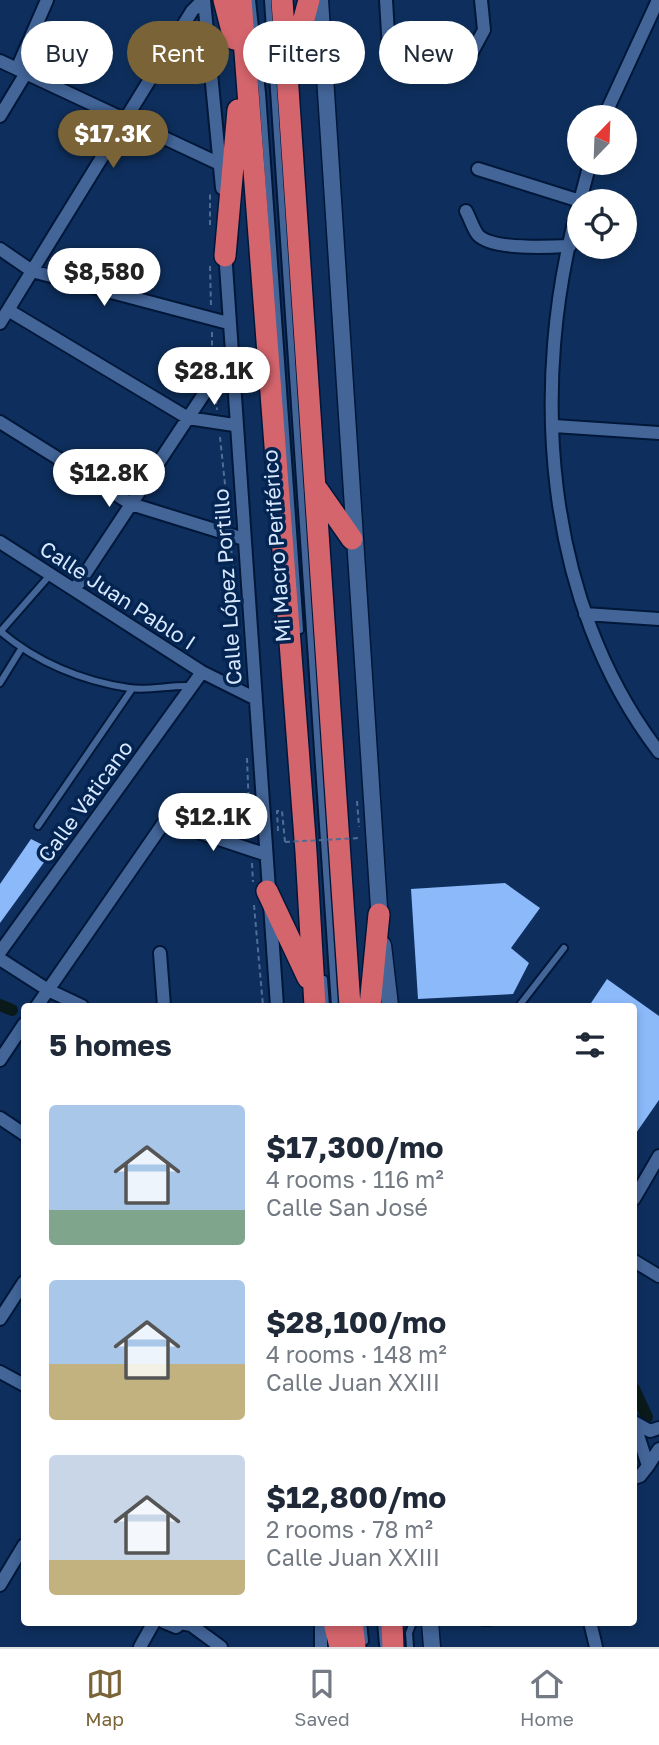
<!DOCTYPE html>
<meta charset="utf-8">
<style>
:root{--surface:#fff;--page:#f6f6f7;--text:#1f2937;--muted:#747a83;--line:#e0e1e3;--accent:#7a6337}
body{margin:0;font-family:"Golos Text",sans-serif;background:var(--page);color:var(--text);height:100vh;display:flex;flex-direction:column;font-size:26px;white-space:nowrap}
*{box-sizing:border-box;margin:0}
p{font-size:23px;color:var(--muted)}
.icon{flex:none;width:38px;height:38px;fill:none;stroke:currentColor;stroke-width:2;stroke-linecap:round;stroke-linejoin:round}
.map{position:relative;flex:1;overflow:hidden}
.sheet{position:absolute;left:21px;top:1003px;width:616px;height:623px;display:flex;flex-direction:column;background:var(--surface);border-radius:7px;box-shadow:0 4px 10px #0003}
.sheet>*{flex:none}
.hud{position:absolute;left:21px;top:21px;width:618px;height:63px;display:flex;gap:14px}
.needle{width:46px;rotate:23deg}
.tools{position:absolute;left:567px;top:105px;display:grid;gap:14px}
.tools a{display:grid;place-items:center;width:70px;height:70px;border-radius:50%;background:var(--surface);box-shadow:0 4px 10px #0003;font-size:35px}
.price{position:absolute;translate:-50% -60px;padding:0 16px;border-radius:24px;background:#fff;color:#222;font-size:23px;line-height:46px;filter:drop-shadow(0 2px 4px #0008)}
.price::after{content:'';position:absolute;left:50%;top:42px;width:21px;height:16px;margin-left:-10px;background:inherit;clip-path:polygon(0 0,100% 0,50% 100%)}
.price.selected{background:var(--accent);color:#fff}
ul{padding:0;list-style:none}
li{display:flex;align-items:center;gap:21px;height:175px;padding:0 28px}
li span{display:grid;place-items:center;flex:none;width:196px;height:140px;border-radius:7px;color:#555}
li>.icon{margin-inline-start:auto}
span .icon{width:84px;height:84px;fill:#fffc;stroke-width:1}
li b{font-size:30px}
h2{display:flex;justify-content:space-between;align-items:center;height:84px;padding:0 28px;font-size:30px}
.chip{padding:0 24px;border-radius:32px;background:var(--surface);box-shadow:0 4px 10px #0003;font-size:24px;line-height:63px}
.chip.selected{background:var(--accent);color:#fff}
.tabs{display:flex;justify-content:space-around;align-items:center;height:98px;border-top:2px solid var(--line);background:var(--surface);font-size:19px;color:var(--muted)}
.tabs a{display:grid;justify-items:center;gap:4px}
.tabs .selected{color:var(--accent)}
.map>svg:first-child{display:block}
</style>
<div class="map">
<svg width="659" height="1647" viewBox="0 0 659 1647">
<rect width="100%" height="100%" fill="#0e2f5d"/>
<g fill="none" stroke-linecap="round" stroke-linejoin="round">
<path stroke="#0a1a1a" stroke-width="12" d="M0 1005 12 1010
M634 1389 647 1417"/>
</g>
<path fill="#8bb9fa" d="M31 839 53 850 0 923V884Z
M505 883 540 908 511 948 529 963 513 994 418 999 411 889Z
M607 979 659 1016V1100L634 1136V1006H589Z"/>
<g fill="none" stroke-linecap="round" stroke-linejoin="round">
<defs>
<path id="lane" d="M252 0 262 93 300 630
M268 0 335 1006
M0 631C36 662 82 681 129 688 149 691 170 685 190 686
M1 631 50 575
M0 683 21 649
M38 826 132 689
M324 979 326 1006
M519 1006 564 948
M363 1622 365 1641
M381 1622 383 1645
M483 1622H490
M410 1647 409 1633 413 1622"/>
<path id="street" d="M204 0 222 188
M386 0 389 50 393 57 465 65 484 30 481 0
M0 61 222 165
M17 69 47 0
M0 116 26 73
M604 117 658 0
M478 169 580 201
M580 201 590 163
M579 204C529 382 543 601 659 752
M466 211C470 218 473 229 478 235 492 250 549 247 570 246
M0 249 32 271 228 323
M225 251 277 1006
M8 310 188 418 234 425
M0 323 192 11 203 0
M0 422 131 504 244 539
M554 426 659 433
M0 542 202 672 254 698
M75 589 231 353
M585 614 659 619
M0 952 202 672
M160 953 164 1006
M0 959 48 990 82 1006
M37 1006 165 821 264 854
M0 1060 24 1024
M0 1118 24 1134
M634 1199 659 1156
M634 1261 659 1276
M0 1319 24 1282
M0 1372 24 1385
M634 1422 650 1431 659 1428
M634 1423 648 1466 640 1476 634 1478
M648 1466 659 1449
M0 1585 24 1545
M164 1622 176 1627 181 1623 191 1625 221 1647
M321 1622V1647
M590 1622 596 1647
M140 1647 154 1622"/>
<path id="secondary" d="M320 0 380 923
M383 945 390 1006
M430 1622 432 1647"/>
<path id="highway" d="M224 0 234 39
M241 0 306 852 315 1006
M282 0 350 1006
M287 61 298 41 309 0
M225 256 238 110
M317 489 352 539
M267 891 308 978
M370 1006 379 914
M334 1622 340 1647
M352 1622 355 1647
M392 1622 393 1647"/>
</defs>
<use href="#lane" stroke="#011738" stroke-width="10"/>
<use href="#street" stroke="#011738" stroke-width="16"/>
<use href="#secondary" stroke="#011738" stroke-width="19"/>
<use href="#highway" stroke="#011738" stroke-width="24"/>
<path stroke="#516d93" stroke-width="2" stroke-dasharray="5 3.5" stroke-linecap="butt" d="M210 225V192
M210 266 211 306
M212 332V358
M216 399 217 410
M220 437 229 522
M231 548 234 574
M247 758 250 836
M357 801 359 827
M278 831 277 811H282L285 842
M252 863 253 882
M254 905 263 1006"/>
<use href="#lane" stroke="#436598" stroke-width="6"/>
<use href="#street" stroke="#436598" stroke-width="12"/>
<use href="#secondary" stroke="#436598" stroke-width="16"/>
<use href="#highway" stroke="#d5656d" stroke-width="21"/>
<path stroke="#516d93" stroke-width="2" stroke-dasharray="5 3.5" stroke-linecap="butt" d="M285 842 360 838"/>
</g>
<g text-anchor="middle" dominant-baseline="central" stroke-width="7" stroke-linejoin="round" paint-order="stroke">
<g font-size="21" fill="#d8e8ff" stroke="#042551">
<text transform="translate(276 546) rotate(-94)">Mi Macro Periférico</text>
<text transform="translate(227 587) rotate(-94)">Calle López Portillo</text>
<text transform="translate(118 595) rotate(33)">Calle Juan Pablo I</text>
<text transform="translate(85 801) rotate(-54)">Calle Vaticano</text>
</g>
</g>
</svg>
<div class="tools">
<a><svg class="needle" viewBox="-14 -14 28 28"><path d="M0-13l5 13h-10z" fill="#e53935"/><path d="M0 13l5-13h-10z" fill="#747a83"/></svg></a>
<a><svg class="icon" aria-label="locate" viewBox="0 0 24 24"><circle cx="12" cy="12" r="6"/><path d="M12 2v4M12 18v4M2 12h4M18 12h4"/></svg></a>
</div>
<b class="price selected" style="left:113px;top:170px">$17.3K</b>
<b class="price" style="left:104px;top:308px">$8,580</b>
<b class="price" style="left:214px;top:407px">$28.1K</b>
<b class="price" style="left:109px;top:509px">$12.8K</b>
<b class="price" style="left:213px;top:853px">$12.1K</b>
<div class="hud">
<a class="chip">Buy</a>
<a class="chip selected">Rent</a>
<a class="chip">Filters</a>
<a class="chip">New</a>
</div>
<section class="sheet">
<h2>5 homes<svg class="icon" aria-label="filters" viewBox="0 0 24 24"><path d="M4 7h16M4 17h16"/><circle cx="9" cy="7" r="2"/><circle cx="15" cy="17" r="2"/></svg></h2>
<ul>
<li><span style="background:linear-gradient(#a9c7e8 75%,#7fa58c 0)"><svg class="icon" aria-label="home" viewBox="0 0 24 24"><path d="M3 11l9-7 9 7M6 9v11h12V9"/></svg></span><div><b>$17,300/mo</b><p>4 rooms · 116 m²</p><p>Calle San José</p></div></li>
<li><span style="background:linear-gradient(#a9c7e8 60%,#c2b280 0)"><svg class="icon" aria-label="home" viewBox="0 0 24 24"><path d="M3 11l9-7 9 7M6 9v11h12V9"/></svg></span><div><b>$28,100/mo</b><p>4 rooms · 148 m²</p><p>Calle Juan XXIII</p></div></li>
<li><span style="background:linear-gradient(#c9d6e8 75%,#c2b280 0)"><svg class="icon" aria-label="home" viewBox="0 0 24 24"><path d="M3 11l9-7 9 7M6 9v11h12V9"/></svg></span><div><b>$12,800/mo</b><p>2 rooms · 78 m²</p><p>Calle Juan XXIII</p></div></li>
</ul>
</section>
</div>
<nav class="tabs">
<a class="selected"><svg class="icon" aria-label="map" viewBox="0 0 24 24"><path d="M3 6l6-2 6 2 6-2v14l-6 2-6-2-6 2zM9 4v14M15 6v14"/></svg>Map</a>
<a><svg class="icon" aria-label="saved" viewBox="0 0 24 24"><path d="M7 4h10v16l-5-4-5 4z"/></svg>Saved</a>
<a><svg class="icon" aria-label="home" viewBox="0 0 24 24"><path d="M3 11l9-7 9 7M6 9v11h12V9"/></svg>Home</a>
</nav>
